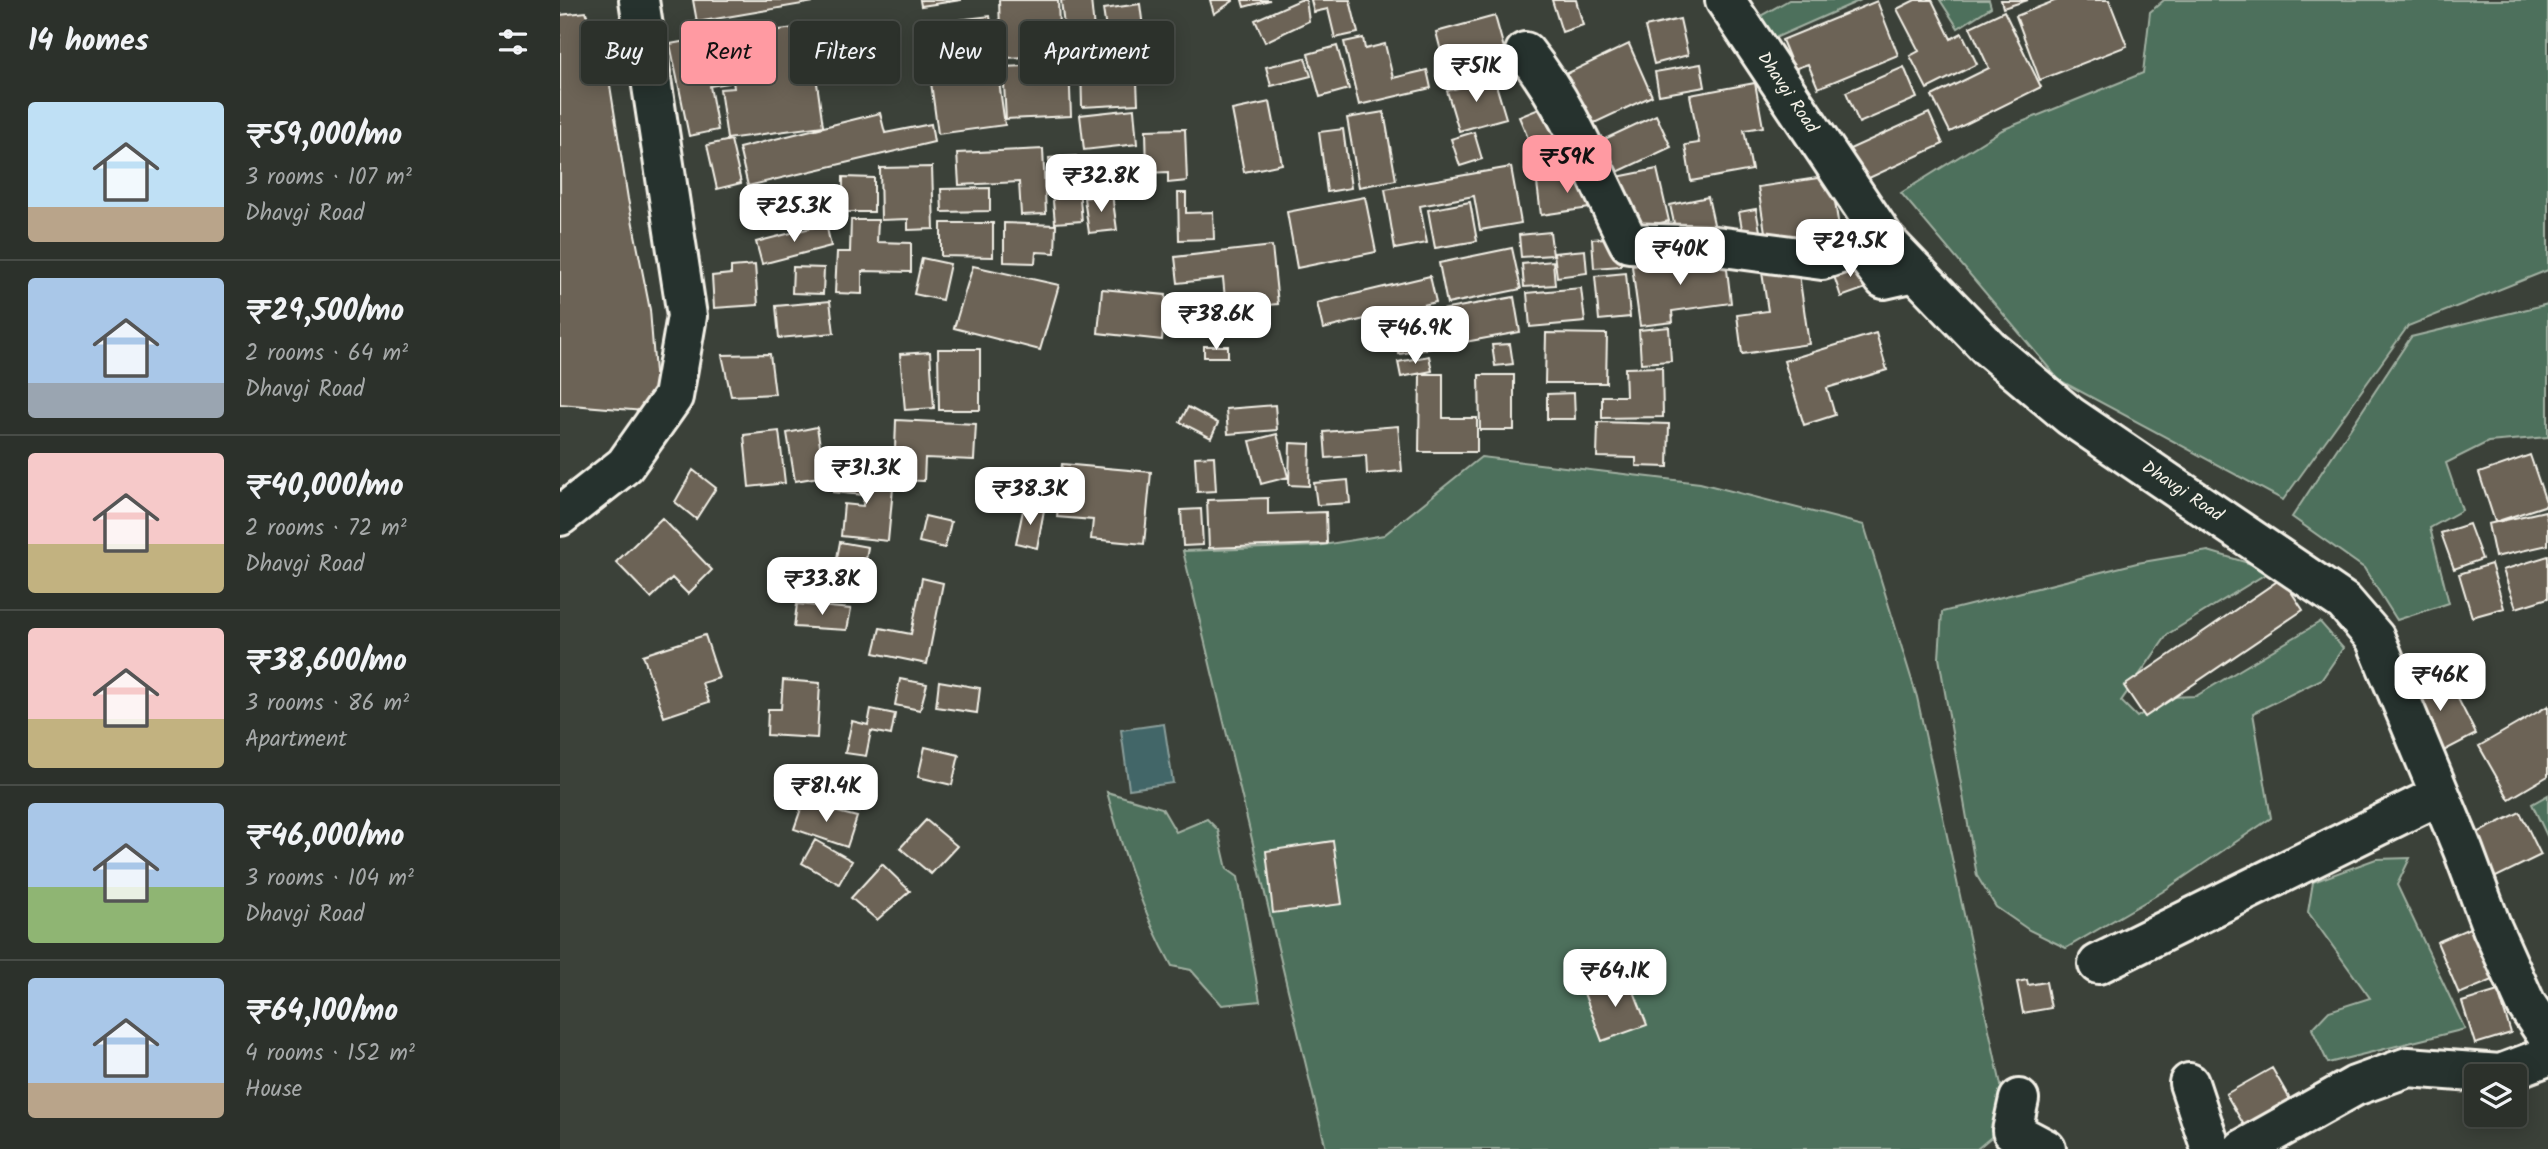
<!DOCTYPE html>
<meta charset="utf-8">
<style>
:root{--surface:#2c312b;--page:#343933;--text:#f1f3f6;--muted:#a6a9a9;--line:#484c47;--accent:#ff9aa2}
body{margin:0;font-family:Kalam,sans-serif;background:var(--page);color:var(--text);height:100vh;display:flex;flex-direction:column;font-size:26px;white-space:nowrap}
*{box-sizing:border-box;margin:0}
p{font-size:23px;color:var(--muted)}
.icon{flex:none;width:38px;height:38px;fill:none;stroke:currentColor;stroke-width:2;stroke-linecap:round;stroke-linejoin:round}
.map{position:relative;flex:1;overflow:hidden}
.side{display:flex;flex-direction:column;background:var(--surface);width:560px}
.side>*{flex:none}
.banner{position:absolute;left:21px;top:21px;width:665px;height:63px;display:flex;gap:14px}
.tools{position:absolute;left:1904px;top:1064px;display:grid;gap:14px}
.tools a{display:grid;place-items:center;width:63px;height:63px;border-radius:7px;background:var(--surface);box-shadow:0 4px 18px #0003,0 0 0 2px var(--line);font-size:35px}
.price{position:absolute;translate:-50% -60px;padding:0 16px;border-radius:14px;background:#fff;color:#222;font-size:23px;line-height:46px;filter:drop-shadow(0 2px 4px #0008)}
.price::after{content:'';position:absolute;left:50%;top:42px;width:21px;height:16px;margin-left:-10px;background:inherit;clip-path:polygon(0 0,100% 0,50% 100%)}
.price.on{background:var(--accent);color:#111}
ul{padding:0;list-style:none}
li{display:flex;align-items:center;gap:21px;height:175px;padding:0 28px}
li+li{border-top:2px solid var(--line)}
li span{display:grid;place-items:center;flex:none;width:196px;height:140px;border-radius:7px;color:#555}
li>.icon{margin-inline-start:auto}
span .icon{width:84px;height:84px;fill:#fffc;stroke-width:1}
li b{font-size:30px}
h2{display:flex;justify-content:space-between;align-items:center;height:84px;padding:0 28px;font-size:30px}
.tag{padding:0 24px;border-radius:7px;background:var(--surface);box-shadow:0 4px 18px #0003,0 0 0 2px var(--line);font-size:24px;line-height:63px}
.tag.on{background:var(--accent);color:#111}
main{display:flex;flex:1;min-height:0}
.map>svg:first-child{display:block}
</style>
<main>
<section class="side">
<h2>14 homes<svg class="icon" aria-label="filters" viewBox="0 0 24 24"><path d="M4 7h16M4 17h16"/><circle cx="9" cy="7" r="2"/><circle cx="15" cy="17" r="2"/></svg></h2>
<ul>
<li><span style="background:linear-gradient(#bfe0f5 75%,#b9a48a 0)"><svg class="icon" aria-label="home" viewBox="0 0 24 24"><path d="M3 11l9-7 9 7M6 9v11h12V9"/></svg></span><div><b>₹59,000/mo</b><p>3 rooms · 107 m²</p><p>Dhavgi Road</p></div></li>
<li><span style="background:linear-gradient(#a9c7e8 75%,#9aa5b1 0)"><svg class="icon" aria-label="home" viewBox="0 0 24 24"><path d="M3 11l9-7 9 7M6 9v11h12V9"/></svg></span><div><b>₹29,500/mo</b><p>2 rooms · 64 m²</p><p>Dhavgi Road</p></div></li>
<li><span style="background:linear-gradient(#f6c9c9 65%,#c2b280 0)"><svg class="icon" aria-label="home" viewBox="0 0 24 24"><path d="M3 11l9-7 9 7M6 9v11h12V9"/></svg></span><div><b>₹40,000/mo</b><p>2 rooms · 72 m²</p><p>Dhavgi Road</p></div></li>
<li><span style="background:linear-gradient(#f6c9c9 65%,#c2b280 0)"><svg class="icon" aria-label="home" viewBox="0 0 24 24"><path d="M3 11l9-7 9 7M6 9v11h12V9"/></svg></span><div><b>₹38,600/mo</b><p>3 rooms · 86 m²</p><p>Apartment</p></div></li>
<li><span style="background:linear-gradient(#a9c7e8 60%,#8fb573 0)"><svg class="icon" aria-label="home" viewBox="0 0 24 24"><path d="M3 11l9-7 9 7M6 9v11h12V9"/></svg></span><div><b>₹46,000/mo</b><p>3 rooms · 104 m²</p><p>Dhavgi Road</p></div></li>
<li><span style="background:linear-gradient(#a9c7e8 75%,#b9a48a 0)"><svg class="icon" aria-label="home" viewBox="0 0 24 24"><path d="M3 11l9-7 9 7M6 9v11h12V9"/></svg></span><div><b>₹64,100/mo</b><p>4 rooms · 152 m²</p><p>House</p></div></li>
</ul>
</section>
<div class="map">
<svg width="1988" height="1149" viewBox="0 0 1988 1149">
<rect width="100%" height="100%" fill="#3b4139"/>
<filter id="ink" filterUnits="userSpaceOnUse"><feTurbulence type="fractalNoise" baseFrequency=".0143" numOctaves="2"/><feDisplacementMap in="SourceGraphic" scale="14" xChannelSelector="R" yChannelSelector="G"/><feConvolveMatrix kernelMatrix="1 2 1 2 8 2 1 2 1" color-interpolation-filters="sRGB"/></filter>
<g filter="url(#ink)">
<path fill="#4e705b" stroke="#a1b0a2" stroke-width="2" d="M1229 0H1301L1208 41 1197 18Z
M1380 0H1429L1431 7 1398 28Z
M1604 0H1988V270L1848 326 1723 500 1499 380 1341 193 1442 130 1583 73 1590 12Z
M1988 304V437L1928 442 1886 463 1902 510 1870 528 1889 603 1837 620 1804 568 1732 517 1851 337Z
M921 457 1140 483 1304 525 1357 697 1449 1122 1417 1149H766L623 551 757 546 824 535Z
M1648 551 1712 570 1608 634 1561 701 1577 717 1609 697 1636 696 1760 622 1783 648 1762 679 1693 713 1711 818 1602 892 1506 948 1469 930 1436 907 1417 876 1379 658 1382 612 1577 563Z
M547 792 602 808 616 832 647 819 658 830 667 869 678 877 700 1001 662 1005 631 970 612 966C582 912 563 852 547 792Z
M1988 795V838L1972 804Z
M1850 858 1837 885 1905 1029 1768 1063 1752 1029 1769 1011 1810 998 1748 912 1753 882 1816 859Z"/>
<path fill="#436668" stroke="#8a9e9b" stroke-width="2" d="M604 724 613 783 569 789 561 730Z"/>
<path fill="#6c6356" stroke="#f4f1e8" stroke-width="2" d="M133 0H260V1L137 22Z
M360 0H401L361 6Z
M439 0H498L500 56 441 58Z
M501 0H531L536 49 507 52Z
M650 0H673V1L654 14Z
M682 0H710L684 7Z
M740 0H746L749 21 705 42 695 20Z
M751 0H790L798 33 775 38 768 9 754 12Z
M992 0H1016L1023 25 1002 32Z
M1355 0H1372L1391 39 1402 33 1417 64 1367 89 1350 56 1359 51 1337 9Z
M1441 0H1468L1443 8Z
M1497 0H1549L1567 46 1480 80 1456 16Z
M1317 1 1338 55 1258 88 1248 64 1234 69 1222 40Z
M580 4 586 51 550 56 543 9Z
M1444 11 1481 87 1390 132 1372 96 1429 68 1410 27Z
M26 12 49 79 68 199 90 310 96 385 84 411 0 404V15Z
M430 16 445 125 378 134 363 24Z
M935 16 950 70 891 87 888 74 918 66 914 51 883 59 876 32Z
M1120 19 1128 55 1094 64 1085 27Z
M249 26 263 126 167 139 160 89 174 88 167 37Z
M159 35 169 83 150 86 158 130 129 136 110 44Z
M803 38 805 49 825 44 833 78 867 70 871 88 799 105 784 42Z
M1069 44 1092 96 1030 125 1006 74Z
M777 46 789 89 760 97 748 54Z
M745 58 751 76 711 86 706 67Z
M576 60 578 104 522 107 521 63Z
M509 64 511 116 446 119 443 67Z
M1141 64 1145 87 1099 95 1095 72Z
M1344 67 1357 98 1299 123 1286 92Z
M934 78 946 118 899 131 887 91Z
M1195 83 1203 127 1184 130 1192 170 1131 181 1125 145 1139 143 1130 95Z
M710 102 722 164 684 172 672 110Z
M994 103 1008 138 974 152 959 117Z
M574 109 577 144 524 150 520 115Z
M824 112 836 180 799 187 787 118Z
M320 113 325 133 371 124 374 142 188 186 179 148Z
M1369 113 1383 144 1296 184 1281 153Z
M1096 115 1111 147 1049 176 1034 144Z
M625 129 627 181 608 183V172L587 173 586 130Z
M783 129 791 188 767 192 759 132Z
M914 132 922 159 900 166 891 139Z
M171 140 181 183 157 189 147 145Z
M483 149 486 214 461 215 459 182 399 185 397 153Z
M516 156 522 221 495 223 489 158Z
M372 167 374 229 348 230V219L321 220 320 168Z
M951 167 961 223 920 230 914 196 860 206 867 243 835 249 825 189Z
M1097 169 1109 221 1069 230 1057 177Z
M1033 176 1037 207 981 215 977 183Z
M1271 176 1280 234 1207 245 1198 187Z
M283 177 314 178V212H283Z
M430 188V211L382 212 381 189Z
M618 193H626V213L653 212 654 239 619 240Z
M552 194 557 230 529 233 524 198Z
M805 197 816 252 737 268 727 212Z
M1148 197 1156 233 1118 241 1110 205Z
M910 202 917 241 875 248 868 210Z
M1196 209 1202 242 1185 246 1179 212Z
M291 220H318L317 242 351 243V272L302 271V294L275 293 277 252H290Z
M381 223H433V257L381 256Z
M444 223 496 225 495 253 476 252 475 263 444 262Z
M266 224 271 246 202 264 196 242Z
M990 232 993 255 961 257 959 235Z
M1059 237 1061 266 1034 268 1032 239Z
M712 246 718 304 666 309 663 278 618 283 615 257Z
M952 248 961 289 887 304 879 263Z
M1025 250 1027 273 997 277 994 253Z
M1165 253 1171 303 1112 311 1113 322 1080 326 1072 266Z
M362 258 390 264 382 300 354 294Z
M1237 260 1249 344 1182 354 1177 315 1208 311 1201 266Z
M993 261 995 285 964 287 962 264Z
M1300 261 1309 287 1281 297 1272 270Z
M195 265 198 305 154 308 152 276 171 274V267Z
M413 266 499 285 480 350 394 328Z
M233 267 264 268 263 294 232 293Z
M1066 273 1070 317 1039 320 1035 276Z
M870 276 876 302 763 329 757 303Z
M1021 288 1025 322 970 327 967 293Z
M542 289 606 295 602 340 538 333Z
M954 297 960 332 839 354 832 319Z
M270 301 274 333 219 338 216 306Z
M1109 327 1111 361 1081 363 1079 330Z
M986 333 1047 334 1046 383H985Z
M1316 333 1327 370 1267 388 1275 415 1244 425 1224 361Z
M950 344 953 364 935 366 932 345Z
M644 346H668V357H644Z
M378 349H420V410H379Z
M370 352 374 408 345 410 340 354Z
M210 354 215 394 171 396 162 355Z
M869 356 872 371 841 377 838 362Z
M1102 367 1103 417 1042 418V396H1066L1065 368Z
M860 374H883V418H917V452H859Z
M919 375H954V430H920Z
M1014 393 1015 419H987V394Z
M715 405 717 430 668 434 666 409Z
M628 407 658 423 651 438 620 422Z
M336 420 416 424 414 460 365 458 364 481 334 480Z
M1038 422 1109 424 1108 467 1076 466V458L1037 457Z
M838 426 842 471 807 474 806 455 766 458 764 432Z
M257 427 265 476 235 481 227 433Z
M219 431 225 483 189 487 184 435Z
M717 434 728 477 701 484 690 441Z
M730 443 750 444 749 486 729 485Z
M1970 455 1987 505 1935 522 1919 473Z
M654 456 656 491 637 492 635 457Z
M502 464 591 472 584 544 531 539 533 520 497 517Z
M133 470 156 488 136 519 115 502Z
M274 473 334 478 328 541 281 536 284 504 303 506 304 495 273 492Z
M788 480 790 503 757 505 754 483Z
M708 498V514L766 512 767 544 649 548 647 500Z
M464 506 484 510 477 548 456 543Z
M641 509 643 545 623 546 621 510Z
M1985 511 1988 524V545L1935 557 1928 524Z
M365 516 391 522 385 548 359 542Z
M102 518 152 570 128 594 112 578 91 598 56 562Z
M1909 524 1922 559 1894 569 1881 533Z
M280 542 308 547 300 599 248 593 251 571 274 574Z
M1988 556V598L1956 608 1943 570Z
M1931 564 1944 608 1912 617 1899 574Z
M362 578 383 583 367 664 314 653 320 628 351 634Z
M1722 578 1743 610 1585 717 1564 686Z
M237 604 291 609 287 630 234 627Z
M145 635 159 678 142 683 149 702 104 717 83 655Z
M1884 671 1916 734 1876 755 1844 691Z
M340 679 367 684 360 710 335 705Z
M223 680 260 683 257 738 207 735 208 709H221Z
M379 681 420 688 417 713 376 707Z
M1988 706V776L1949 799 1919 746Z
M311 709 335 714 331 735 311 731 306 756 285 753 292 721 308 725Z
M365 747 399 755 392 785 358 777Z
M265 785 302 793 299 812 261 803Z
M243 803 297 817 287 847 234 829Z
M1960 812 1981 855 1932 879 1911 836Z
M366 820 397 846 371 874 340 848Z
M255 840 292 861 279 884 242 863Z
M773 841 782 904 713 913 706 851Z
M322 864 350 891 317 920 291 898Z
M1912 927 1933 980 1899 994 1877 942Z
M1068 976 1087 1025 1042 1041 1024 993Z
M1467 980 1468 985 1486 982 1491 1008 1463 1013 1457 982Z
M1938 991 1951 1033 1915 1044 1902 1002Z
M1712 1068 1731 1101 1685 1127 1666 1094Z"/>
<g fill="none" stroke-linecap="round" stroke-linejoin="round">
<defs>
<path id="minor" d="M1165 0 1326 241 1429 348 1510 416 1784 602 1815 638 1903 850 1932 928 1966 1004 1988 1037
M965 52C1010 108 1036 178 1069 243L1156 246 1262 260 1300 247 1324 279 1355 272
M0 516 65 465 113 397 127 316 79 0
M1538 964 1880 795
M1629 1083 1651 1149
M1459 1099 1452 1131 1486 1149
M1683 1149 1795 1086 1848 1067 1940 1074 1988 1056"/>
</defs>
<use href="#minor" stroke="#f4f1e8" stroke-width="44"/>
<use href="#minor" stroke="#26332d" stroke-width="38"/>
</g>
</g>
<g text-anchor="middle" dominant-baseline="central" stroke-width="5" stroke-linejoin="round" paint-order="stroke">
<g font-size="18" fill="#f4f1e8" stroke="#26332d">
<text transform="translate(1227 93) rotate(56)">Dhavgi Road</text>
<text transform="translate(1622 492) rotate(34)">Dhavgi Road</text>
</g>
</g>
</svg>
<div class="tools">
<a><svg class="icon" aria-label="layers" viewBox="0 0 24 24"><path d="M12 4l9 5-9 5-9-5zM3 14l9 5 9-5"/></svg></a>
</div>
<b class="price" style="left:916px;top:104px">₹51K</b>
<b class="price on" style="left:1007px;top:195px">₹59K</b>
<b class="price" style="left:541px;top:214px">₹32.8K</b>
<b class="price" style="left:234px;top:244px">₹25.3K</b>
<b class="price" style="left:1290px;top:279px">₹29.5K</b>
<b class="price" style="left:1120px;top:287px">₹40K</b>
<b class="price" style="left:656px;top:352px">₹38.6K</b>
<b class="price" style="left:855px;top:366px">₹46.9K</b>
<b class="price" style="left:306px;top:506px">₹31.3K</b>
<b class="price" style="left:470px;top:527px">₹38.3K</b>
<b class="price" style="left:262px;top:617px">₹33.8K</b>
<b class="price" style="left:1880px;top:713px">₹46K</b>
<b class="price" style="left:266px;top:824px">₹81.4K</b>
<b class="price" style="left:1055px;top:1009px">₹64.1K</b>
<div class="banner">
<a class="tag">Buy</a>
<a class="tag on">Rent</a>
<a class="tag">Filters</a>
<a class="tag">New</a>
<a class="tag">Apartment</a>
</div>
</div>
</main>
